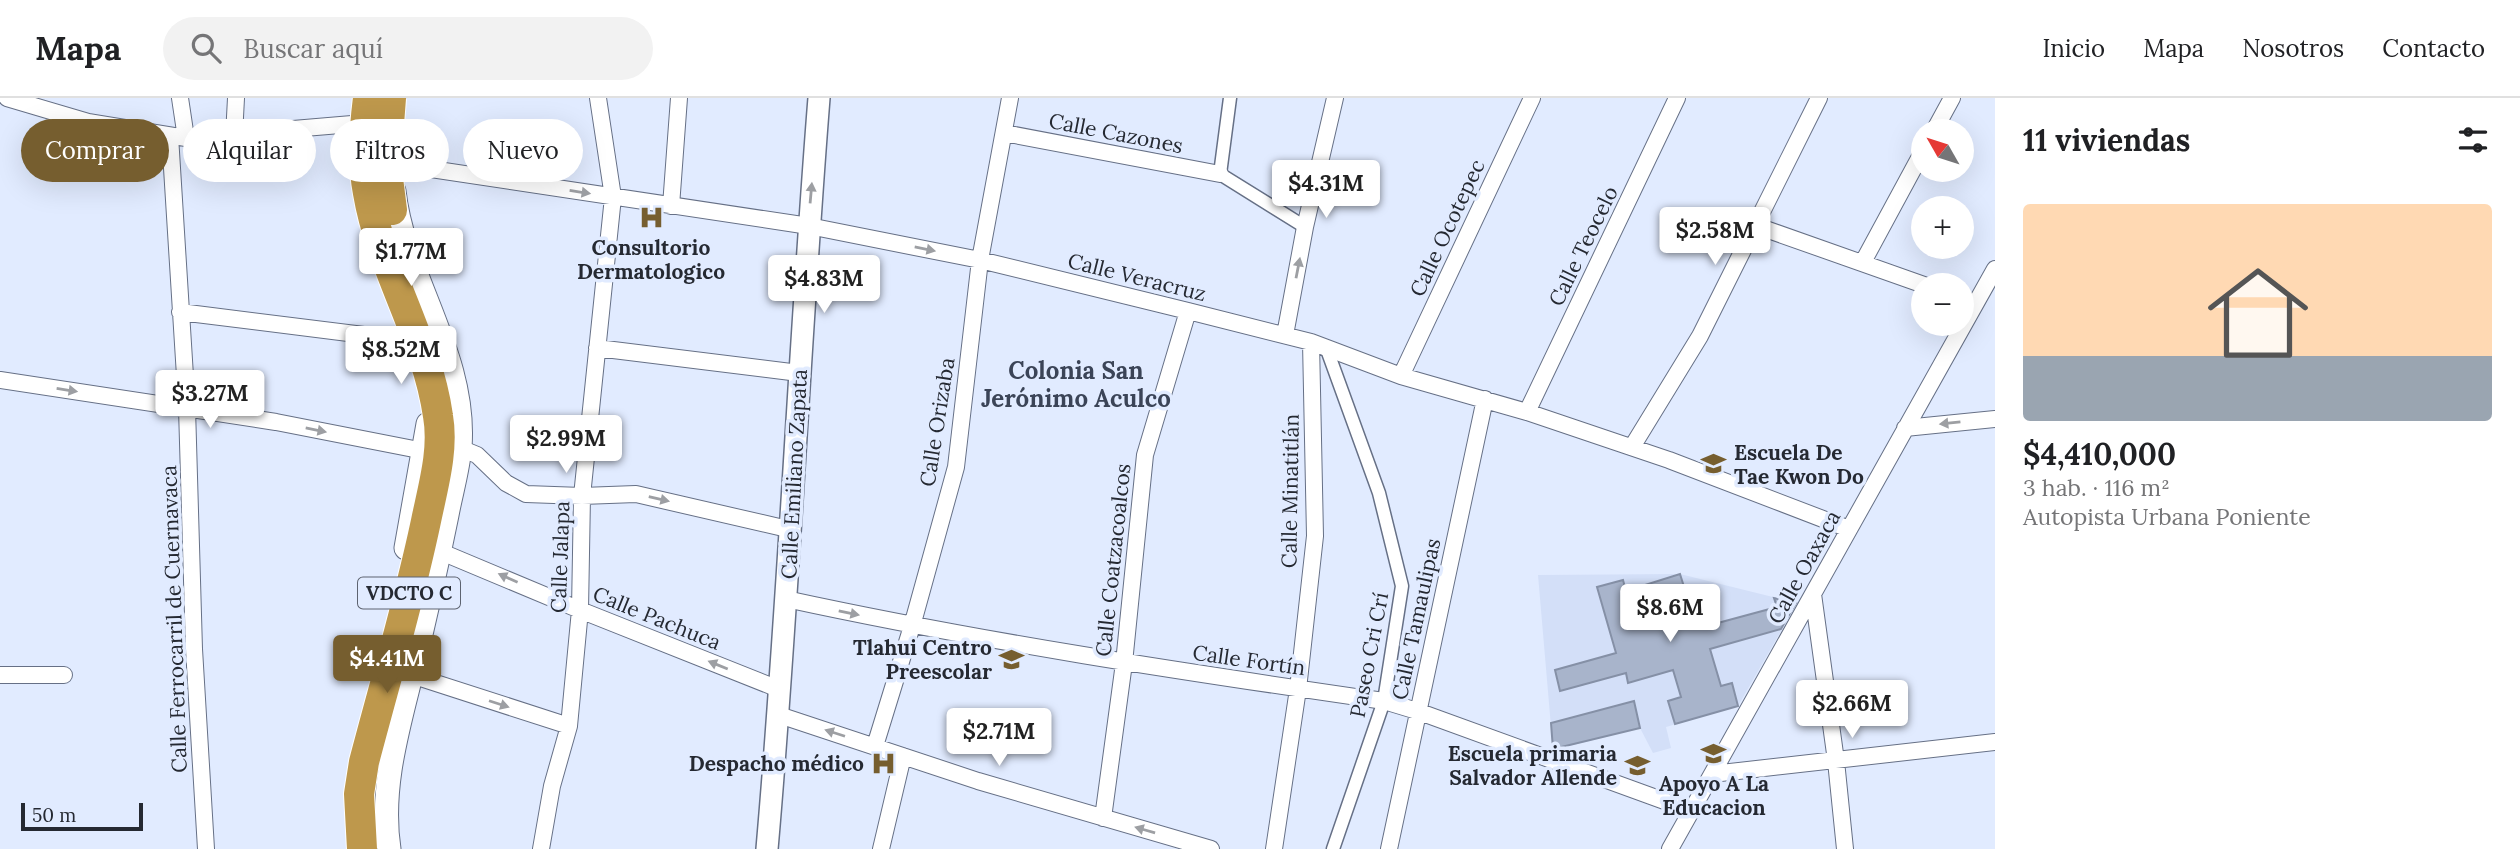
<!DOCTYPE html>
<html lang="es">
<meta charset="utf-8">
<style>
:root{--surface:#fff;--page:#f2f2f2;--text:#202124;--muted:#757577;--line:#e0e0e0;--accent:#765e2f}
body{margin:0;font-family:Lora,serif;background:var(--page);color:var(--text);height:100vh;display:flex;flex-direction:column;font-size:26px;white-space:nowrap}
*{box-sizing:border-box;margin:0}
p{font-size:23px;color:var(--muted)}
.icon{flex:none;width:38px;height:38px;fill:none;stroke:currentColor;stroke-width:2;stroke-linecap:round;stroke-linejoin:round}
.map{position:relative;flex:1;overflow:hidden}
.sheet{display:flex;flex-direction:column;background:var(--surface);width:525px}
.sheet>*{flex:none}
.banner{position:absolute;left:21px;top:21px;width:665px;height:63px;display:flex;gap:14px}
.needle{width:46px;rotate:309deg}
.controls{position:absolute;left:1911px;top:21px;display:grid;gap:14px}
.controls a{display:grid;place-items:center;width:63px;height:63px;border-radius:50%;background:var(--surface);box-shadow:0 7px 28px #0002;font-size:35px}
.scale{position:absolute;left:21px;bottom:18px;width:122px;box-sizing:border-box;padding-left:7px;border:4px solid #252932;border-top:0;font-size:19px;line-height:24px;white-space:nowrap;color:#252932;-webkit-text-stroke:5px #e1ebff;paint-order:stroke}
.price{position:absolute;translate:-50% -60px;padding:0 16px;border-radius:7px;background:#fff;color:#222;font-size:23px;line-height:46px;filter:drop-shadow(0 2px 4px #0008)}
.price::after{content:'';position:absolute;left:50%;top:42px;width:21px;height:16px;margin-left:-10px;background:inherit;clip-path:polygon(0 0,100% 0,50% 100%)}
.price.current{background:var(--accent);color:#fff}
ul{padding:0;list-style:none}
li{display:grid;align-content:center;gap:14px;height:371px;padding:0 28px}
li+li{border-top:2px solid var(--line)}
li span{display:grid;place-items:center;height:217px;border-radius:7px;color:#555}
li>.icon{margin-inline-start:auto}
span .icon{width:126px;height:126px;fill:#fffc;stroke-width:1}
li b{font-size:30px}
h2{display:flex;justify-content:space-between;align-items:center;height:84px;padding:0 28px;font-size:30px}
.tag{padding:0 24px;border-radius:32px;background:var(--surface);box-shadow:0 7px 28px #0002;font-size:24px;line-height:63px}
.tag.current{background:var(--accent);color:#fff}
header{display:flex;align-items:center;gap:42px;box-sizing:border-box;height:98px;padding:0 35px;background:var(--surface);border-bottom:2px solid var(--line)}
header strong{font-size:33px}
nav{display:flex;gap:38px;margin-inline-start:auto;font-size:24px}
.search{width:490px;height:63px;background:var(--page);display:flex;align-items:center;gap:18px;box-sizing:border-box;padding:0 24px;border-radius:38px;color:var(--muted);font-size:26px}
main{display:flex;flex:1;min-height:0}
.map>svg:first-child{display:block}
</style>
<header>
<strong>Mapa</strong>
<div class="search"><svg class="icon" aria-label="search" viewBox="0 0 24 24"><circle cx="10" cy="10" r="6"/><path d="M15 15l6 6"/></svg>Buscar aquí</div>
<nav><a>Inicio</a><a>Mapa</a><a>Nosotros</a><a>Contacto</a></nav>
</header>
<main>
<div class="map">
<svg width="1995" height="751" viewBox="0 0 1995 751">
<rect width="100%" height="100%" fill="#e1ebff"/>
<path fill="#d3dff8" d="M1680 476 1797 505 1738 608 1666 629 1671 650 1653 655 1640 630 1553 652 1538 477Z"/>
<path fill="#a8b4cb" stroke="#8590a6" stroke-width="2" d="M1680 476 1690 508 1696 506 1703 529 1777 509 1774 500 1796 505 1781 531 1710 551 1721 588 1732 585 1738 608 1675 626 1668 603 1681 599 1673 572 1628 585 1626 575 1560 593 1555 572 1616 555 1597 489 1623 482 1626 493Z
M1634 603 1640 630 1553 651 1551 625Z"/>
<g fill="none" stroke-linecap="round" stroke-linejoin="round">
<defs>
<path id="pedestrian" d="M1230 0 1220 76 1305 129
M1326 249 1379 395 1402 488 1384 603 1333 751"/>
<path id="minor" d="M7 0 88 24 186 40 364 25
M180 0 186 40
M1934 33 1952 0
M1004 35 1220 76
M170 38 187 310 194 551 206 751
M234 38 236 0
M391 65 809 128 980 162 1188 213 1311 244 1401 278 1527 314 1669 362 1849 431
M671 108 679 0
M1757 128 1924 187
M1863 164 1923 53
M180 214 412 243
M1285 237 1305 129 1335 0
M597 250 799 275
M1401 278 1532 0
M0 282 276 324 424 353 460 350 477 357 506 385 526 396 582 398 636 396 792 432
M1527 314 1677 0
M1905 330 1995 321
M1632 349 1700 238 1819 0
M439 453 580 512 781 592
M1813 496 1836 663 1845 751
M786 501C984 544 1184 574 1384 603L1417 613 1692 713
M0 577H64
M411 577 569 628
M779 617 978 683 1211 751
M875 648 912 528 956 369 980 162 1010 0
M1712 676 1995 644
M1103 720 1124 565 1145 357 1188 213
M541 751 552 688 569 628 580 512 582 398 613 99 598 0
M881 751 903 658
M1274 751 1298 591 1315 438 1311 244
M1389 751 1485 301
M1670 751 1995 171"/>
<path id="tertiary" d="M767 751C789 501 799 250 819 0"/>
<path id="secondary" d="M406 450 428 326
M389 751C380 692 397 634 411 578 424 525 436 471 447 417 451 395 458 372 460 349 467 257 404 181 394 93"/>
</defs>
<use href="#pedestrian" stroke="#667086" stroke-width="15"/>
<use href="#minor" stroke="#667086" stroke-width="18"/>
<use href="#tertiary" stroke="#667086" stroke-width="24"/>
<use href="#secondary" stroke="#667086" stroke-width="25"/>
<use href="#pedestrian" stroke="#fff" stroke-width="12"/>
<use href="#minor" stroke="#fff" stroke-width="16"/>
<use href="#tertiary" stroke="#fff" stroke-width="21"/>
<use href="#secondary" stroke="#fff" stroke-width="23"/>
<defs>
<path id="motorway-bridge" d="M391 0 386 65 392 112
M362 751 359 696 364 664C385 584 409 504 426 423 433 389 444 352 438 318 427 240 381 172 368 95 362 65 364 31 368 0"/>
</defs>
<use href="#motorway-bridge" stroke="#fff" stroke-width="32" stroke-linecap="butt"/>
<use href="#motorway-bridge" stroke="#be984c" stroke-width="30"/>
</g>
<defs><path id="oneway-solid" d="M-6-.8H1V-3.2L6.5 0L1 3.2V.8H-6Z" transform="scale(1.75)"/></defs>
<g fill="#9d9fa3">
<use href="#oneway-solid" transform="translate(580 94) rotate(9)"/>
<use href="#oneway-solid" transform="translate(811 95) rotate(-85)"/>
<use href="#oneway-solid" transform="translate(925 151) rotate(11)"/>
<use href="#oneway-solid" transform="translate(1298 170) rotate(-79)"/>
<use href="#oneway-solid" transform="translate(67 292) rotate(9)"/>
<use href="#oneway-solid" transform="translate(1950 325) rotate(174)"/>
<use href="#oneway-solid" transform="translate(316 332) rotate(11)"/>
<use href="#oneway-solid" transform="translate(659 401) rotate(13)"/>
<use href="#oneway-solid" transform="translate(508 480) rotate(-156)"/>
<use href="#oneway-solid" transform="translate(849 515) rotate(12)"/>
<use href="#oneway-solid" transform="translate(718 567) rotate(-158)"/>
<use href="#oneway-solid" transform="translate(499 606) rotate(18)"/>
<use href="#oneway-solid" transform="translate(835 635) rotate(-162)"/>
<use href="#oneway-solid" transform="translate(1145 732) rotate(-164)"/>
</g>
<defs>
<symbol id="hospital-bare" viewBox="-9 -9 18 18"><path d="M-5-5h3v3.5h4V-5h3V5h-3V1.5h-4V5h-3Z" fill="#765e2f" stroke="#e1ebff" stroke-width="2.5" paint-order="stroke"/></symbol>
<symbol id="university-bare" viewBox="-9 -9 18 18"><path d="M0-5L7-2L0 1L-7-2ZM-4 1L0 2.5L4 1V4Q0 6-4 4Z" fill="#765e2f" stroke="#e1ebff" stroke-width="2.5" paint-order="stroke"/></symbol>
<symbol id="school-bare" viewBox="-9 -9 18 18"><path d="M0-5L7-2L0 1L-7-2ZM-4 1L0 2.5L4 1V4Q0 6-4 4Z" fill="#765e2f" stroke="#e1ebff" stroke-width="2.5" paint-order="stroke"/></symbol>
</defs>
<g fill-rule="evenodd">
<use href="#hospital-bare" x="634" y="102" width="35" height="35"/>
<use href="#university-bare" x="1696" y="348" width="35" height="35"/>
<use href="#school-bare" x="994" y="544" width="35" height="35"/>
<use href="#school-bare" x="1696" y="638" width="35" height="35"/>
<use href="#hospital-bare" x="866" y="648" width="35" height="35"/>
<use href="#school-bare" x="1620" y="650" width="35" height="35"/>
</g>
<g text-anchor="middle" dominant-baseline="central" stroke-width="7" stroke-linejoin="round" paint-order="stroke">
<rect fill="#e1ebff" stroke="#5d6370" stroke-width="2" x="358" y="479.5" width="102" height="31" rx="5"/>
<g font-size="19" font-weight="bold" fill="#252932">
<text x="409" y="495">VDCTO C</text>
</g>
<g font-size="21" fill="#252932" stroke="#e1ebff">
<text transform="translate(1116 35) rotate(11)">Calle Cazones</text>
<text transform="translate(1447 130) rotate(-65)">Calle Ocotepec</text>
<text transform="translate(1583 148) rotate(-64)">Calle Teocelo</text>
<text transform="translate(1137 179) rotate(14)">Calle Veracruz</text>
<text transform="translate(937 324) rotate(-81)">Calle Orizaba</text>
<text transform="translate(794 376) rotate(-87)">Calle Emiliano Zapata</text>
<text transform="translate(1290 393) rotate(-89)">Calle Minatitlán</text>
<text transform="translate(560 459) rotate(-88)">Calle Jalapa</text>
<text transform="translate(1113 462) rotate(-84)">Calle Coatzacoalcos</text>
<text transform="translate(1804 469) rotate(-61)">Calle Oaxaca</text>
<text transform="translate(657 520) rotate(22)">Calle Pachuca</text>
<text transform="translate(174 521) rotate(-92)">Calle Ferrocarril de Cuernavaca</text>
<text transform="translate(1416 521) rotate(-78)">Calle Tamaulipas</text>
<text transform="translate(1369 557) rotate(-79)">Paseo Cri Crí</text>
<text transform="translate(1249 562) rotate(8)">Calle Fortín</text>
</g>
<g font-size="21" font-weight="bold" fill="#252932" stroke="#e1ebff" text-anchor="end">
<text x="651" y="149" text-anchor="middle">Consultorio<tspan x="651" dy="24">Dermatologico</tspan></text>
<text x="1734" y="354" text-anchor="start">Escuela De<tspan x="1734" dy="24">Tae Kwon Do</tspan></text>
<text x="992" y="549">Tlahui Centro<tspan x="992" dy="24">Preescolar</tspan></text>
<text x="1617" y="655">Escuela primaria<tspan x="1617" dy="24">Salvador Allende</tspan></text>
<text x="864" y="665">Despacho médico</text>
<text x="1714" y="685" text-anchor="middle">Apoyo A La<tspan x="1714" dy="24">Educacion</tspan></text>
</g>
<g font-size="24" font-weight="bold" fill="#3b4457" stroke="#e1ebff">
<text x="1076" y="272">Colonia San<tspan x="1076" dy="28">Jerónimo Aculco</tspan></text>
</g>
</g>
</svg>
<div class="controls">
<a><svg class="needle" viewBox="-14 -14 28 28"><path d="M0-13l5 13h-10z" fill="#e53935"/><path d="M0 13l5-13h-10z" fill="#757577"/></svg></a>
<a>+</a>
<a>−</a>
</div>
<div class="scale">50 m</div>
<b class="price" style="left:1326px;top:122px">$4.31M</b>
<b class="price" style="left:1715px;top:169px">$2.58M</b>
<b class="price" style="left:411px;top:190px">$1.77M</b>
<b class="price" style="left:824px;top:217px">$4.83M</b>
<b class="price" style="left:401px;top:288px">$8.52M</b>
<b class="price" style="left:210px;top:332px">$3.27M</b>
<b class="price" style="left:566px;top:377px">$2.99M</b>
<b class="price" style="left:1670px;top:546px">$8.6M</b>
<b class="price current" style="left:387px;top:597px">$4.41M</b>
<b class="price" style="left:1852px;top:642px">$2.66M</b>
<b class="price" style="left:999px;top:670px">$2.71M</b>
<div class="banner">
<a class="tag current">Comprar</a>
<a class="tag">Alquilar</a>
<a class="tag">Filtros</a>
<a class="tag">Nuevo</a>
</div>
</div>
<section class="sheet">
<h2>11 viviendas<svg class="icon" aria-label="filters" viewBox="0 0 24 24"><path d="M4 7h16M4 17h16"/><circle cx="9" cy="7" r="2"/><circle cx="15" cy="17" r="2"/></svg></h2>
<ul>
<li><span style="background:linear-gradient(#ffd9b3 70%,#9aa5b1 0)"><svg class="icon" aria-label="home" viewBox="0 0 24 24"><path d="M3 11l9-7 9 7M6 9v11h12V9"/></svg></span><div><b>$4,410,000</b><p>3 hab. · 116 m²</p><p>Autopista Urbana Poniente</p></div></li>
</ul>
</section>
</main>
